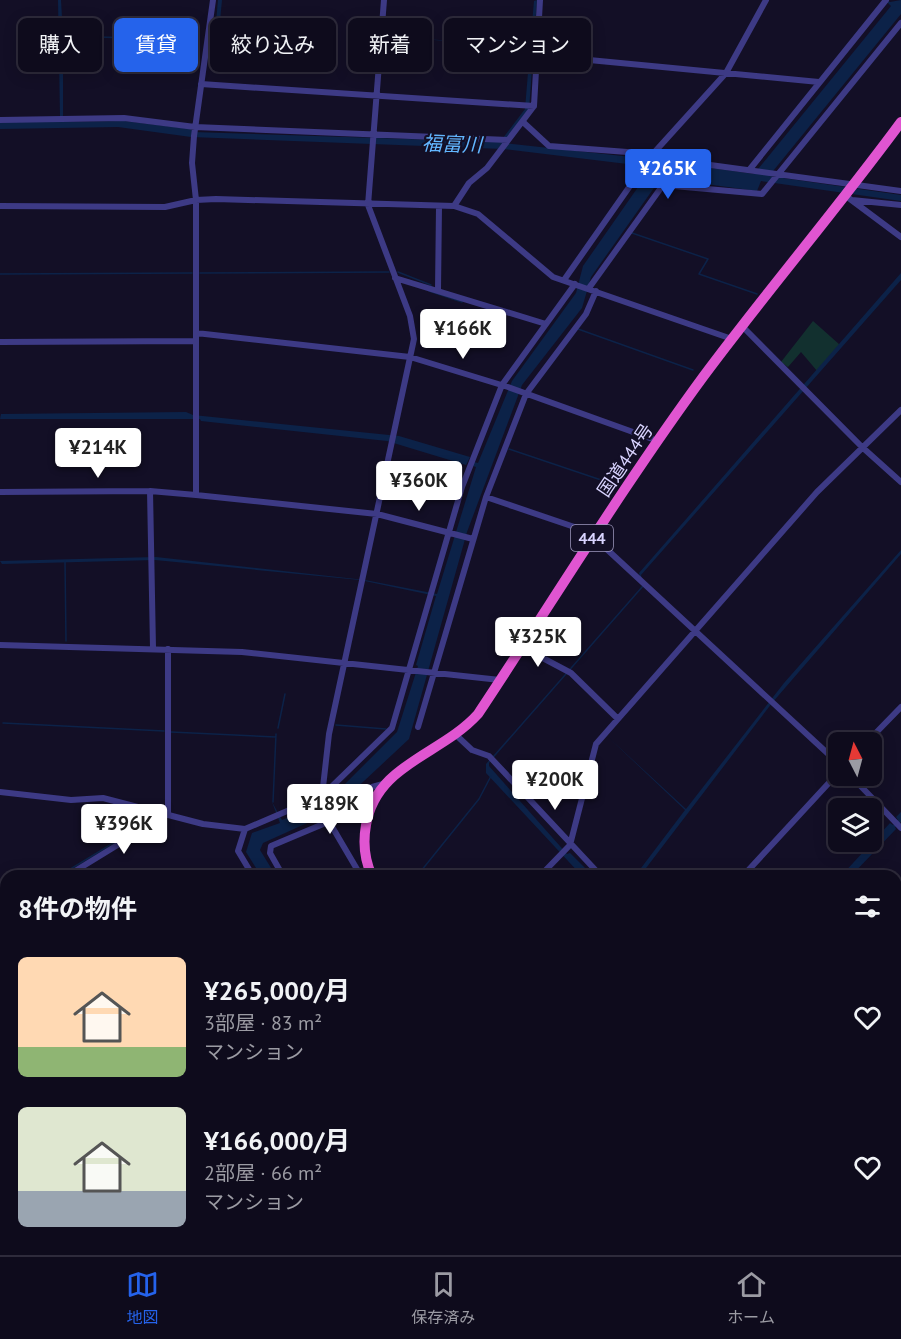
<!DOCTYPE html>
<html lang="ja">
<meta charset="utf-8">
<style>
:root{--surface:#0e0b1c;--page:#1c1929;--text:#f1f3f6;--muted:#9b9ba3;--line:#2e2b3b;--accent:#2563eb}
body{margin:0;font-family:"PT Sans","Noto Sans JP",sans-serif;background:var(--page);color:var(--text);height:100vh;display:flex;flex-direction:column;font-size:22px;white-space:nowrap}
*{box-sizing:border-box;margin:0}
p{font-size:20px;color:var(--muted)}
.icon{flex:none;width:33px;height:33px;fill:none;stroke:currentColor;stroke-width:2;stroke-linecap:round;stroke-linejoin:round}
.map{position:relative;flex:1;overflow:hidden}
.panel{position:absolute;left:0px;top:870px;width:902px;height:386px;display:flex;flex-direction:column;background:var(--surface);border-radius:18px 18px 0 0;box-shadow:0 3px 15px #0003,0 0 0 2px var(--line)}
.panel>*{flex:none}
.hud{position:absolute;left:18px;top:18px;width:600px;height:54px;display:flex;gap:12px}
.needle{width:39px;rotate:354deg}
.controls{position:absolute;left:828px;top:732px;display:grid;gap:12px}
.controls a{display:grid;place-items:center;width:54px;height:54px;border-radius:9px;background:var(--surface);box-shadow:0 3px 15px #0003,0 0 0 2px var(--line);font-size:30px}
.price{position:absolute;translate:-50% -51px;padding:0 14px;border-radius:6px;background:#fff;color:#222;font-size:20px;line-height:39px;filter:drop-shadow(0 2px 3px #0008)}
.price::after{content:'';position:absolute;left:50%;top:36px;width:18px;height:14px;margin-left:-9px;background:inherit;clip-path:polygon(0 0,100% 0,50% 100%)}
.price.on{background:var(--accent);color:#fff}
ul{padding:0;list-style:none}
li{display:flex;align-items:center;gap:18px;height:150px;padding:0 18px}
li span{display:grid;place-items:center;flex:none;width:168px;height:120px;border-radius:9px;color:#555}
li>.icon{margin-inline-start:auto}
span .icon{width:72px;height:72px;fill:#fffc;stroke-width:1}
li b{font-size:26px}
h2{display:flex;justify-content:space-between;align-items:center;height:72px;padding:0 18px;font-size:26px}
.pill{padding:0 21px;border-radius:9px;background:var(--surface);box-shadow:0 3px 15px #0003,0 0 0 2px var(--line);font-size:21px;line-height:54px}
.pill.on{background:var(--accent);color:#fff}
.tabs{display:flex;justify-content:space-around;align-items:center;height:84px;border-top:2px solid var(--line);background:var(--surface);font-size:16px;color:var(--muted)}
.tabs a{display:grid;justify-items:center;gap:3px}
.tabs .on{color:var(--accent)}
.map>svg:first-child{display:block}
</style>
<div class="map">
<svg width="901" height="1255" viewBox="0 0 901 1255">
<rect width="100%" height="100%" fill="#130f26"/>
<path fill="#12302f" d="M813 321 840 345 818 372 801 352 788 367 781 362Z"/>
<path fill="#0c2248" d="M58 0H61L63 35 185 39 188 29 187 40 63 37V122L124 121 191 129 193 132 500 142 525 109 530 48 216 22 218 0H222L220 21 380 36 530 46 534 1 537 0 529 110 503 143 641 158 754 174 891 6 885 0 890 2 901 0V14L769 176 901 195V201L761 181 757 191 661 178 591 277 582 308 522 385 467 532 409 739 348 796 316 815V819L263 843 260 850 276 876H261L246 852 252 833 280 823 272 802 282 820 329 800 397 732 418 666 416 665 436 596 360 580 155 560 2 564 0 561 156 557 365 580 437 594 476 467 473 466 474 462 478 463 512 381 576 293 583 266 652 167 503 149 191 137 118 127 0 129V123L60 117Z
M901 273V280L641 575 644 586 489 763V766L567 854 570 853 593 876H582L486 773V764L642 586 639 573Z
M186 412 193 415 399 436 470 457 466 465 387 441 201 421 200 419H0L1 414Z
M901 550V554L772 703 640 876H635L685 810 608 737 686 809 784 683Z
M901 812V822L895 827 896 829 851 876H841L890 823 893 825 898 820 896 817Z"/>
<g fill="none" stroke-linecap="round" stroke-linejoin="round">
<path stroke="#0c2248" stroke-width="1.5" d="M632 233 708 259 699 274 757 294
M398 272 431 285
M200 273 389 272
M0 274 192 273
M429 291 462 302
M578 329 693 370
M509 449 616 485
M65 561 66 641
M3 723 164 731
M336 725 386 729
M278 728 285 694
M171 732 276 737
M273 802 276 734
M59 876 153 819
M417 876 479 799 491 776
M0 912 6 908
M0 998 6 995
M896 1021 901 1015
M0 1100 6 1096
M896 1205 901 1200
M424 1250 428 1255
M594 1250 598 1255
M96 1255 104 1250
M385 1255 395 1250
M489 1255 498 1250
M675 1255 680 1250
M848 1255 853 1250"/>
<path stroke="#3d3a85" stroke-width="6" d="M537 55 819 82
M201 84 534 106
M0 120 124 118 195 127 508 140
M523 122 549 146 653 154 666 159 901 191
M750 169 886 0
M846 196 901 237
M852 200 901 205
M0 206 165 207 196 200 216 199 454 206 469 183 487 168 534 106 540 0
M454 206 478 214 553 277 732 339
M395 278 546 324
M564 280 651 156 726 73 766 0
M589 288 663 185 762 194 901 23
M438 290 439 207
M743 327 862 447 901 482
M196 333 410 357 508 387 658 441
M0 342 196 341
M150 491 153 648
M0 492 150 491 196 495 377 514 473 539
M196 495V200L192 163 194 136 213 0
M486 497 595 534 599 542 838 763
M0 645 242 652 500 680
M522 647 571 673 618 719
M168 649V814
M418 727 486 497 526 394 586 314 596 291
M456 735 472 750 489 756 601 876
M867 742 901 707
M851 776 901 828
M0 792 71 800 103 798 203 824 245 829 322 796 392 728 462 487 502 385 575 284
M245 829 238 851 253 876
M67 876 168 814
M283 876 270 853 271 846 328 822 336 812 372 787 383 784
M361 876 324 813 322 796 329 734 414 339 410 316 368 205 384 0
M540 876 570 845 596 744 817 492 901 410
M743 876 838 773
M0 916 6 913
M896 929 901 923
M0 1003 6 1000
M896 1109 901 1104
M896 1171 901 1177
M0 1191 6 1187
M0 1220 6 1217
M241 1250 244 1255
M602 1250 607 1255
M498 1255 507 1250
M763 1255 768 1250"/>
<path stroke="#e055d1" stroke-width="10" d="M372 876C365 861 363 842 366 825 376 764 441 755 478 714 553 601 623 486 703 377 767 291 837 209 901 122
M253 1255 263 1250"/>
</g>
<g text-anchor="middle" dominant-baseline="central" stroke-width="4.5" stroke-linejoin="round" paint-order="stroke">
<rect fill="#130f26" stroke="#9e99be" stroke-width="1.5" x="571" y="525" width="42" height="26" rx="4.5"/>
<g font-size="16" font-weight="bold" fill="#d9d4ff">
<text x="592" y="538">444</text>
</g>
<g font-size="18" fill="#d9d4ff" stroke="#130f26">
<text transform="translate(625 460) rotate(-56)">国道444号</text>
</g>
<g font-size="20" font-style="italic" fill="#62b6ff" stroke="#130f26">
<text transform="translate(452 144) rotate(2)">福富川</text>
</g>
</g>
</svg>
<div class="controls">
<a><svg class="needle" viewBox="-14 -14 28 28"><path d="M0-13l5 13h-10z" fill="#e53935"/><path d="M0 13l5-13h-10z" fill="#9b9ba3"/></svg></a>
<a><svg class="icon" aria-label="layers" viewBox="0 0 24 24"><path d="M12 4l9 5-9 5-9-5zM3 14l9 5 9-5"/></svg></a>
</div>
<b class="price on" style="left:668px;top:200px">¥265K</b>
<b class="price" style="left:463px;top:360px">¥166K</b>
<b class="price" style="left:98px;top:479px">¥214K</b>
<b class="price" style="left:419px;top:512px">¥360K</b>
<b class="price" style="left:538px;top:668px">¥325K</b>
<b class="price" style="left:555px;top:811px">¥200K</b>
<b class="price" style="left:330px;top:835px">¥189K</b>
<b class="price" style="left:124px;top:855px">¥396K</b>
<div class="hud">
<a class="pill">購入</a>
<a class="pill on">賃貸</a>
<a class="pill">絞り込み</a>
<a class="pill">新着</a>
<a class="pill">マンション</a>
</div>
<section class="panel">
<h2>8件の物件<svg class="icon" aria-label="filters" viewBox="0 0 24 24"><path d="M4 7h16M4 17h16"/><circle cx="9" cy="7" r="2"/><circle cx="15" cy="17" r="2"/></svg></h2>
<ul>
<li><span style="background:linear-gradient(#ffd9b3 75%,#8fb573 0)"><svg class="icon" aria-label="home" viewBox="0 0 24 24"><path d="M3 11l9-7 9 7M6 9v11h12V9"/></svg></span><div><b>¥265,000/月</b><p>3部屋 · 83 m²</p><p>マンション</p></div><svg class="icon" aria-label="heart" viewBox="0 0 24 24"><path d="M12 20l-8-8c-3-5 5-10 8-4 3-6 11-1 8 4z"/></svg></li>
<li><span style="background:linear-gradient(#dfe7d0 70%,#9aa5b1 0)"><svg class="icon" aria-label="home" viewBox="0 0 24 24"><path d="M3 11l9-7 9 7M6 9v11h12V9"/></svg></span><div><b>¥166,000/月</b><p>2部屋 · 66 m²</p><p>マンション</p></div><svg class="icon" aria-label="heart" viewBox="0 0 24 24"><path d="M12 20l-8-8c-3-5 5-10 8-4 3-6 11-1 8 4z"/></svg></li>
</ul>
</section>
</div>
<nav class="tabs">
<a class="on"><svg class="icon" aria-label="map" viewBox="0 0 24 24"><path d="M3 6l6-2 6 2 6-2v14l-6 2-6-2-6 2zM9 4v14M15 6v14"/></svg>地図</a>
<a><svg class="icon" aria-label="saved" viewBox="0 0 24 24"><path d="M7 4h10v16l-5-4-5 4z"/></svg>保存済み</a>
<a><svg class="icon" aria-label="home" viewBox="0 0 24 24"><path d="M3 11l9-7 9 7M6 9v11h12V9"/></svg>ホーム</a>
</nav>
